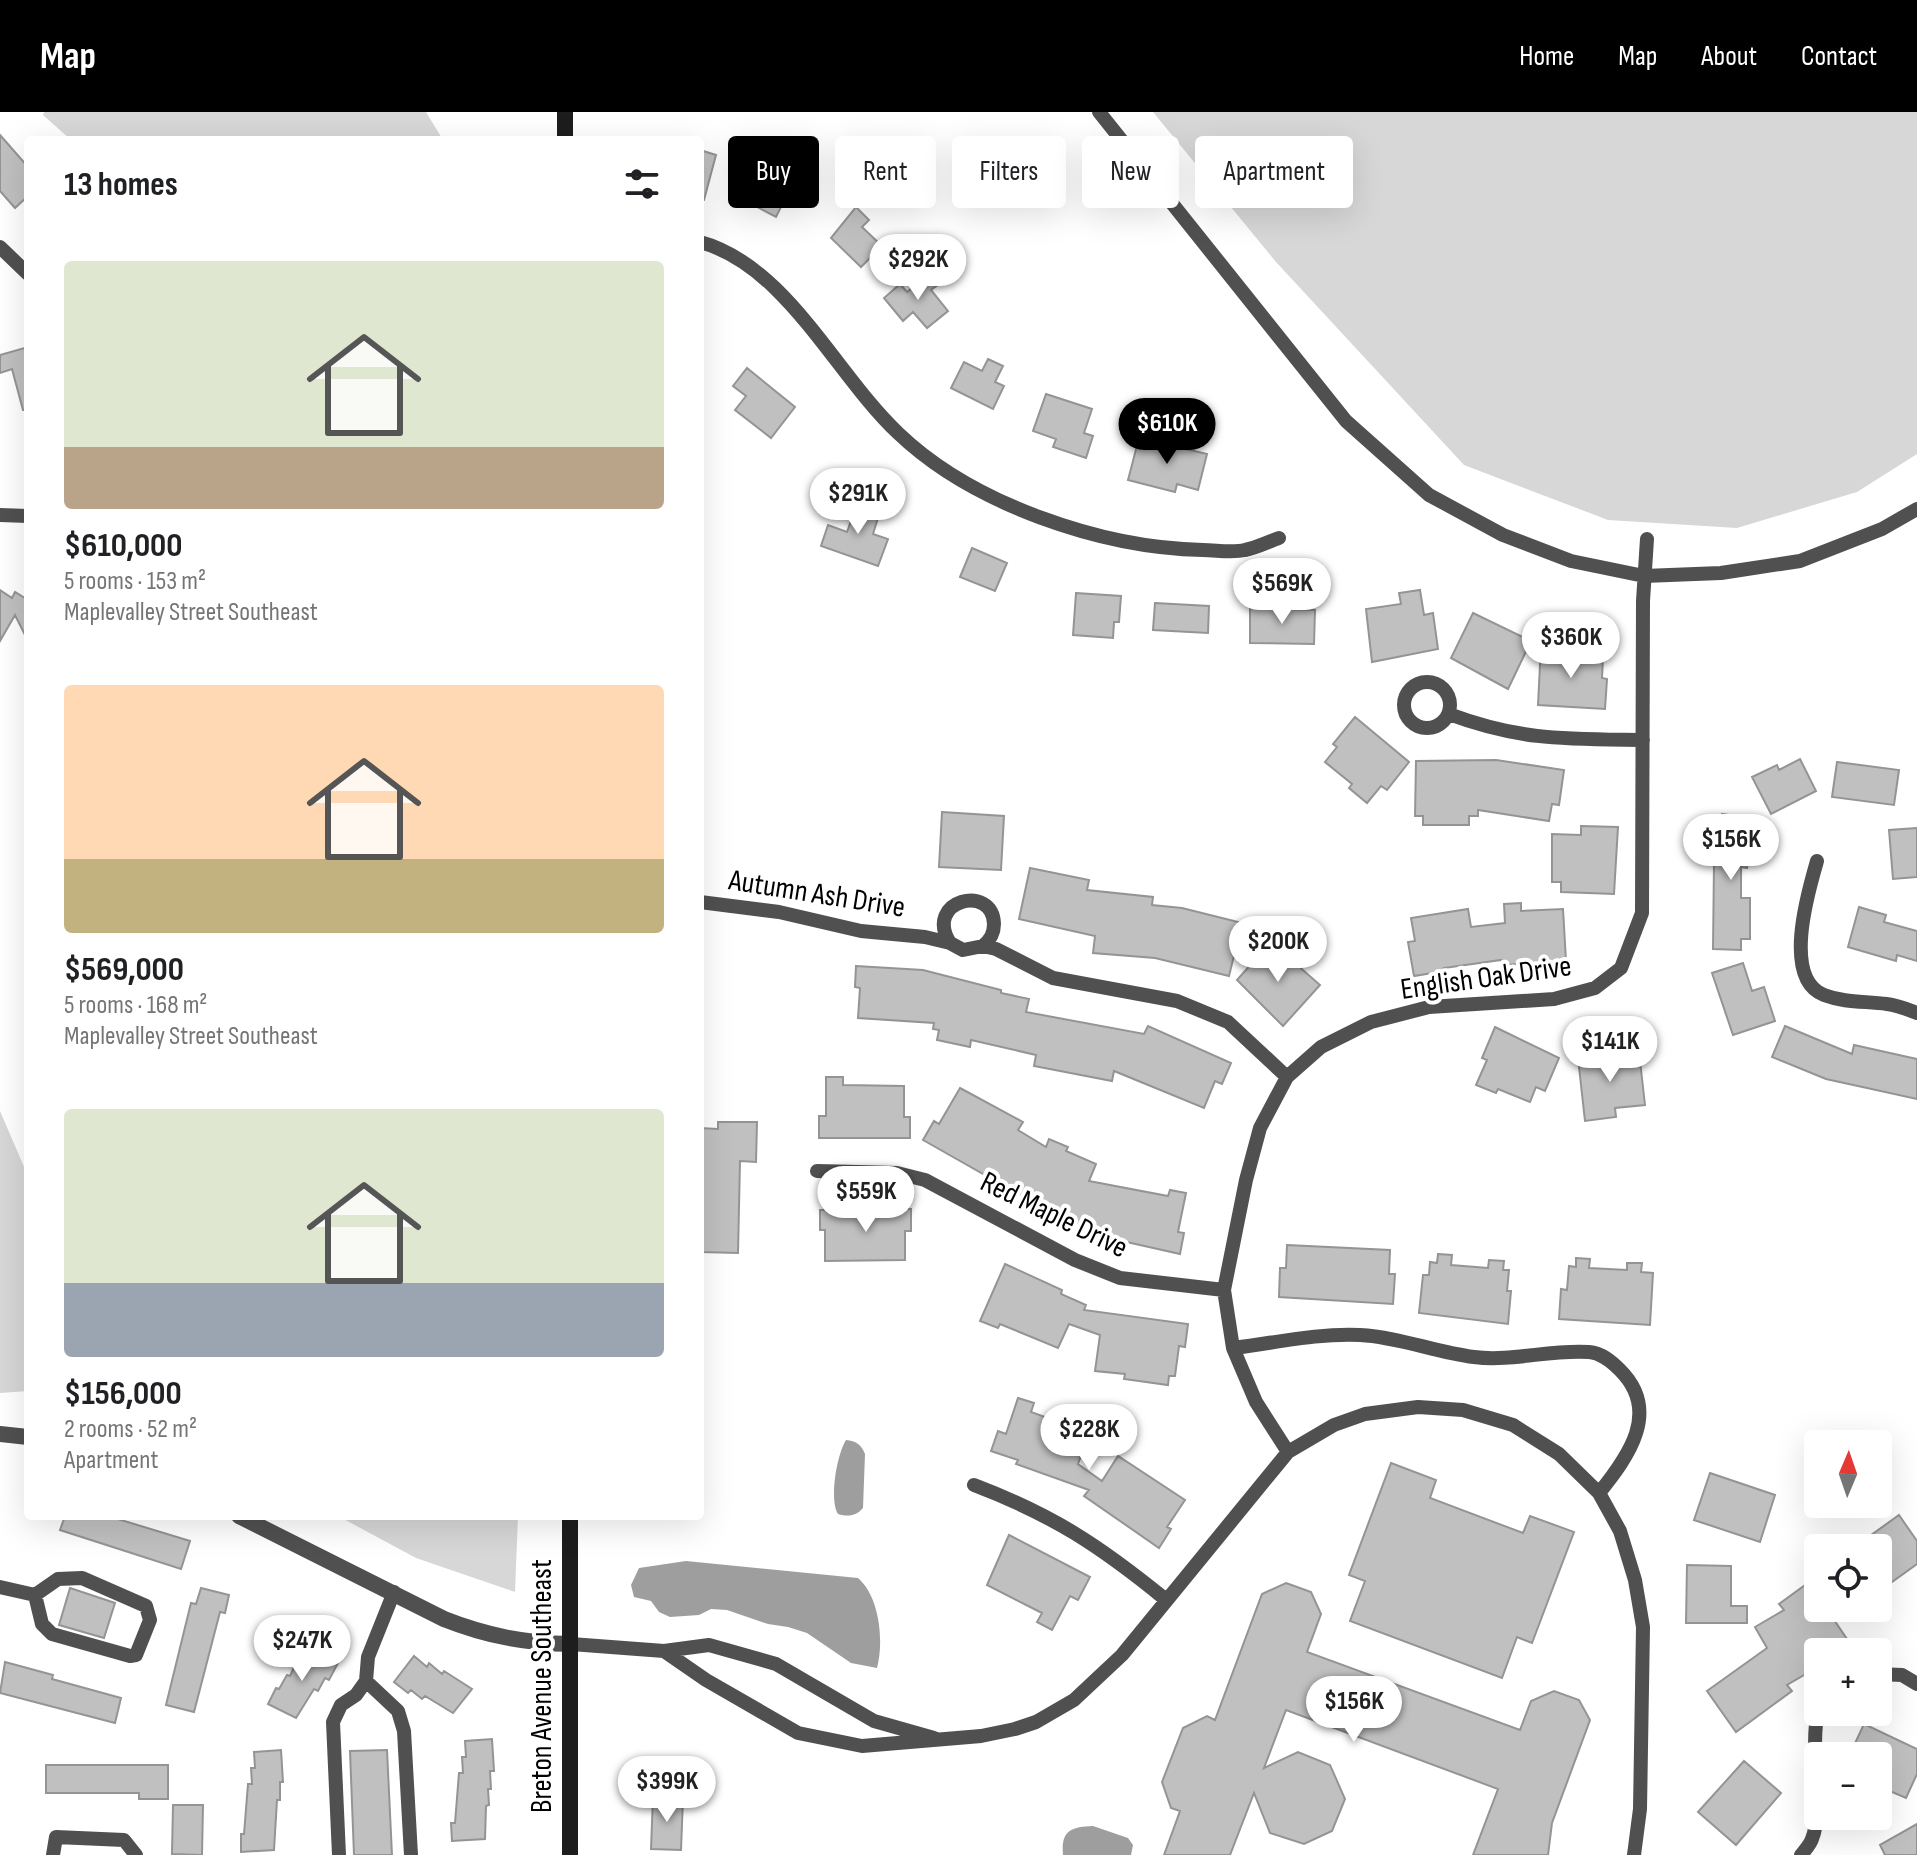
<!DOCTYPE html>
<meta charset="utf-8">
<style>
:root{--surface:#fff;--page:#f6f6f6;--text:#202124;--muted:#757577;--accent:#000}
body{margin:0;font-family:"Sofia Sans Condensed",sans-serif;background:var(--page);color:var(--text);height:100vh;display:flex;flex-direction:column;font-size:30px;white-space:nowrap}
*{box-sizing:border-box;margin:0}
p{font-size:26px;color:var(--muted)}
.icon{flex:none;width:44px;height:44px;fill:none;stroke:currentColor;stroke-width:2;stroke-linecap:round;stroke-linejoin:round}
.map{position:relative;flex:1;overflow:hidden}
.details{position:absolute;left:24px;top:24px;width:680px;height:1384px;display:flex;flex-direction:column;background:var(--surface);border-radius:8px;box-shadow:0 8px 32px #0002}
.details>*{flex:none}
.top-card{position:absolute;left:728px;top:24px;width:760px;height:72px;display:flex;gap:16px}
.needle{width:52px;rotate:2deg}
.fabs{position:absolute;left:1804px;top:1318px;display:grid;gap:16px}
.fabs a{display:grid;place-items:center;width:88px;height:88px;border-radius:8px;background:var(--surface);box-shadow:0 8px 32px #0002;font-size:40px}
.price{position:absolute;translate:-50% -68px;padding:0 18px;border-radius:28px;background:#fff;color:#222;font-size:26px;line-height:52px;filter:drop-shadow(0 2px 4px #0008)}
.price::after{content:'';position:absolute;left:50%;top:48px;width:24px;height:18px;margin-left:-12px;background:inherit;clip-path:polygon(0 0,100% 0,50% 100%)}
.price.selected{background:var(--accent);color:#fff}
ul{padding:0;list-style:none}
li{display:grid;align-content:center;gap:16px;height:424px;padding:0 40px}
li span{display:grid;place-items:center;height:248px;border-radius:8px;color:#555}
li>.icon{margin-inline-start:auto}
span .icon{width:144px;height:144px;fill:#fffc;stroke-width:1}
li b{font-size:34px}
h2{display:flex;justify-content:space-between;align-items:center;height:96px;padding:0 40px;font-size:34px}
.tag{padding:0 28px;border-radius:8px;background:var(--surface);box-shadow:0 8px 32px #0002;font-size:28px;line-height:72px}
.tag.selected{background:var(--accent);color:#fff}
header{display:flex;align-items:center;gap:48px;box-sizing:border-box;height:112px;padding:0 40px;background:var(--accent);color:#fff}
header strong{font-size:38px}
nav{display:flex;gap:44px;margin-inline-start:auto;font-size:28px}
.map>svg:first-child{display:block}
</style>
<header>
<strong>Map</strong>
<nav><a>Home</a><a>Map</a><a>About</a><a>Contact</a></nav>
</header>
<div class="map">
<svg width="1917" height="1743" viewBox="0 0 1917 1743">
<rect width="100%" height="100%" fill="#fff"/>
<path fill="#d7d7d7" d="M44 0H426L443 28H71L43 3Z
M1153 0H1917V342L1857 380 1737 416 1608 408 1464 353 1276 150Z
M0 999 28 1064V1279L0 1281Z
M338 1404H518L515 1480 416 1446Z"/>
<path fill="#9e9e9e" d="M846 1328C856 1329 861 1332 865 1342L863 1396C856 1404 849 1405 838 1402 829 1388 837 1342 846 1328Z
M686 1449 858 1466C880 1485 884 1530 877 1556L851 1551 807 1521 788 1515 768 1512 727 1498 711 1497 699 1503 670 1505 659 1500 651 1489 634 1485 631 1473 639 1456Z
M1093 1714 1128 1726 1133 1733 1131 1743H1063C1061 1719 1070 1715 1093 1714Z"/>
<path fill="#c0c0c0" stroke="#949494" stroke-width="2" d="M0 23 28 55V84L15 96 0 79Z
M700 38 716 43 704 88H700Z
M744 61 787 83 776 105 733 82Z
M856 95 869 108 862 115 882 134 861 155 831 126Z
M930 161 939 172 931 178 948 199 927 216 913 200 903 209 884 186 900 172 907 180Z
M28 235V298H23L12 257 0 261V243Z
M988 247 1003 254 995 270 1004 274 993 297 951 276 964 250 982 259Z
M747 256 795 295 771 326 735 298 746 284 733 274Z
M1046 282 1092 297 1084 321 1093 324 1086 346 1053 335 1056 327 1033 319Z
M1139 326 1207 342 1198 378 1177 372 1175 380 1128 368Z
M858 389 881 396 873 422 888 427 878 454 821 434 828 413 847 420Z
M972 436 1007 451 995 479 960 465Z
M0 478 12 486 15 480 28 488V529L15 503 0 529Z
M1420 478 1424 503 1433 501 1438 537 1372 550 1366 497 1401 492 1399 481Z
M1076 481 1121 484 1119 510H1114L1113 526 1073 523Z
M1155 491 1209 494 1208 521 1153 518Z
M1250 496 1315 498 1314 532 1250 531Z
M1473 501 1531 529 1508 577 1451 546Z
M1541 533 1567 534V543L1603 545 1602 566 1607 567 1605 597 1538 593Z
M1355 605 1409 650 1387 678 1381 674 1367 691 1349 676 1352 672 1325 650 1337 635 1333 632Z
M1800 647 1816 679 1771 702 1752 665 1777 653 1779 658Z
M1496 648 1564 658 1559 693 1552 692 1549 709 1478 698V704H1469V713H1423V704H1415L1416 649Z
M1837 650 1899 658 1894 693 1832 685Z
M942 700 1004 704 1001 758 939 755Z
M1722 702 1755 707 1747 756 1741 755V786H1750V827H1741V838L1713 837 1714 751 1707 750 1711 722 1718 724Z
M1581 714 1618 715 1614 782 1561 780V770H1552V722L1581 723Z
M1917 716V765L1893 767 1889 718Z
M1030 756 1089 768 1087 778 1153 785 1152 793 1182 796 1242 811 1229 864 1155 846 1093 841 1095 824 1019 807Z
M1521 791V799L1563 797 1566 849 1501 853V848L1444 856 1445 859 1414 864 1408 830 1415 829 1411 806 1468 797 1471 815 1505 811 1504 792Z
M1859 795 1886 803 1884 810 1917 819V849L1897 843 1896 849 1848 835Z
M1271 830 1320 873 1283 914 1237 868Z
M1743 851 1752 879 1764 875 1775 909 1733 923 1712 861Z
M856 854 923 858 1001 878V881L1029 887 1026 900 1144 922 1148 914 1231 951 1222 972 1215 969 1204 996 1114 959 1112 969 1034 954 1036 943 971 928 970 935 937 928 939 918 933 917 934 911 858 906 860 876 855 875Z
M1785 914 1852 942 1854 933 1917 947V987L1826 967 1772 945Z
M1495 915 1559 946 1545 979 1536 975 1530 990 1498 977 1496 981 1476 973 1487 948 1482 946Z
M1639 940 1645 993 1615 996 1616 1005 1585 1009 1578 946Z
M826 965H843V973L904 974V1005H910V1026H819V1004H826Z
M960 976 1023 1010 1018 1018 1046 1035 1049 1027 1068 1035 1066 1039 1096 1052 1089 1069 1168 1084 1170 1078 1186 1081 1178 1120 1184 1121 1180 1142 1091 1122 1092 1117 1051 1100 1053 1096 1015 1080 923 1028 934 1009 939 1012Z
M718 1010H757L756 1050 740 1049 738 1141 700 1140V1016L718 1017Z
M861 1095 911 1097V1119H905V1148L825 1149V1118H820V1098H861Z
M1287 1133 1390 1138 1389 1162H1395L1393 1192 1279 1185 1280 1156H1286Z
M1438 1142 1452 1143 1451 1153 1488 1156 1489 1148 1504 1149 1503 1158H1509L1507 1179H1511L1508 1212 1419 1201 1423 1163H1429L1430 1150 1437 1151Z
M1576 1146 1590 1147 1589 1156 1627 1158V1151H1642L1641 1160 1653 1161 1650 1213 1559 1207 1561 1177 1567 1178 1569 1154 1576 1155Z
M1005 1152 1062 1178 1061 1182 1086 1193 1084 1198 1188 1212 1185 1235 1179 1234 1175 1264H1169L1168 1273 1124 1267 1125 1262 1095 1259 1100 1223 1069 1212 1058 1236 1000 1212 998 1216 980 1209Z
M1018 1286 1034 1291 1031 1300 1089 1321 1078 1352 1102 1369 1118 1344 1185 1388 1167 1415 1171 1417 1159 1436 1084 1384 1089 1378 1016 1352 1018 1348 991 1339 998 1319 1006 1322Z
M1391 1351 1436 1368 1430 1386 1523 1421 1530 1404 1574 1420 1532 1531 1517 1525 1502 1566 1350 1509 1365 1469 1349 1463Z
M1710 1361 1775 1383 1760 1430 1694 1408Z
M1899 1403 1917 1429V1452L1878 1480V1436H1853Z
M65 1404H108L190 1429 181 1457 60 1418Z
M1009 1423 1090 1465 1078 1488 1070 1484 1052 1518 1037 1510 1042 1501 987 1473Z
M1687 1453 1731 1454V1494H1747V1511H1686Z
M1286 1471 1311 1480 1321 1502 1307 1540 1520 1618 1531 1589 1554 1579 1579 1588 1590 1608 1552 1711 1548 1743H1473L1498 1677 1286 1598 1264 1656 1298 1640 1330 1653 1345 1687 1332 1719 1304 1732 1270 1721 1254 1681 1230 1743H1164L1180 1699 1171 1696 1162 1670 1183 1616 1207 1604 1215 1608 1262 1482Z
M1808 1471 1818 1485V1496H1826L1847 1527 1828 1540H1818V1555L1787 1573 1792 1579 1736 1620 1707 1579 1767 1536 1755 1515 1784 1498 1779 1492Z
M70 1476 115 1491 104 1526 59 1513Z
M201 1476 229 1483 225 1501 220 1500 194 1600 166 1593 191 1491 196 1492Z
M308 1537 338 1551 329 1568 325 1566 318 1579 314 1577 296 1606 268 1592 276 1576 279 1577 287 1563 290 1564 297 1549 301 1551Z
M414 1544 427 1555 429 1551 442 1562 444 1559 472 1577 453 1601 425 1584 422 1587 411 1578 408 1581 394 1570Z
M5 1550 53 1563 52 1567 121 1586 115 1611 0 1581Z
M1864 1612 1917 1637V1662L1906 1686 1878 1674V1644H1849Z
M492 1627 494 1659H490L491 1677H488L489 1693 486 1694 485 1727 452 1729 451 1711H455L459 1661H463L462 1645H466L465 1629Z
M281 1638 283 1670H280V1688H277L274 1738 241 1740V1722H244L248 1672H252L251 1656H255L254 1640Z
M387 1638 392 1743H354L350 1639Z
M1744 1649 1781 1681 1736 1733 1698 1700Z
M46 1653H168V1687H139V1681H46Z
M653 1685 683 1686 681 1738 651 1737Z
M173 1693H203L202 1743 172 1742Z
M1917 1712V1743H1885L1880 1733Z"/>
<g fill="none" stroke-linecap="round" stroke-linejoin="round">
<path stroke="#505050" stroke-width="14" d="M1099 0 1346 309 1429 383 1503 423 1571 449 1644 464 1721 461 1800 449 1882 417 1917 397
M700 130C786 153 836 263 898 321 972 392 1101 436 1203 438 1216 438 1232 441 1245 438 1256 436 1268 430 1279 426
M0 135 28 162
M0 403 28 404
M1404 593a23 23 0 1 1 46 0a23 23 0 1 1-46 0Z
M1449 602C1521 629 1568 627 1643 628
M1817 749C1808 780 1782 867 1824 883 1845 891 1866 889 1887 892 1897 893 1907 897 1917 901
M700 790 779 800 861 819 925 825 950 831 963 838 983 834 996 837 1053 866 1177 889 1228 910 1287 965
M950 831C923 788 993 771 994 812 994 822 990 828 983 834
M817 1059 897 1061 925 1068 1075 1148 1120 1166 1224 1178
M1233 1236C1275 1231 1317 1221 1360 1223 1399 1225 1435 1240 1474 1245 1512 1250 1551 1237 1589 1240 1602 1241 1612 1250 1620 1258 1661 1299 1629 1344 1599 1381
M1288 1340 1256 1290 1233 1236 1224 1178 1246 1068 1260 1016 1287 965 1321 935 1371 910 1429 895 1554 887 1595 876 1621 856 1642 801 1643 489 1647 427
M974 1373C1053 1403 1100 1434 1165 1487
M82 1466 146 1494 150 1508 136 1543 130 1544 52 1522 42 1512 35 1483 58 1467Z
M0 1475 35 1483
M571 1532 664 1539 709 1533 776 1552 874 1609 934 1626
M664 1539 706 1568 798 1621 862 1634 981 1624 1015 1617 1036 1610 1074 1588 1122 1543 1288 1340 1334 1313 1365 1302 1418 1295 1463 1298 1513 1313 1559 1342 1599 1381 1620 1419 1635 1468 1643 1515 1640 1697 1634 1743
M1878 1562 1902 1563 1917 1572
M366 1569 398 1599 404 1619 411 1743
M53 1743 56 1725 124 1728 136 1743
M339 1743 333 1610 341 1593 356 1583 366 1569 368 1545 394 1480
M1801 1743C1805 1738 1810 1733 1812 1727 1825 1694 1809 1639 1818 1600"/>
<path stroke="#505050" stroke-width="16" d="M0 1322 28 1325
M239 1404 444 1507C487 1524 525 1531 571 1532"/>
<path stroke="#1d1d1d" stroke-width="16" d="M565 0V28
M570 1404V1743"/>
</g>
<g text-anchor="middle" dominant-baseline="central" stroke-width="8" stroke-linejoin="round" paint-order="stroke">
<g font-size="30" fill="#000" stroke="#fff">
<text transform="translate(817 782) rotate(9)">Autumn Ash Drive</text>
<text transform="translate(1486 866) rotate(-8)">English Oak Drive</text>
<text transform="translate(1054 1103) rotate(26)">Red Maple Drive</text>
<text transform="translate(542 1574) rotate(-90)">Breton Avenue Southeast</text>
</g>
</g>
</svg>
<div class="fabs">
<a><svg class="needle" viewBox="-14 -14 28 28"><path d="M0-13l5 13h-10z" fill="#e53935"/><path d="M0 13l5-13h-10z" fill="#757577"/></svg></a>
<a><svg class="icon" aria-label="locate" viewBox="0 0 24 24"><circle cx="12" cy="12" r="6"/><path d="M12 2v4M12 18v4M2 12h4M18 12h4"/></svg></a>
<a>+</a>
<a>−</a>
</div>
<b class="price" style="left:918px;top:190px">$292K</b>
<b class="price selected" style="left:1167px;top:354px">$610K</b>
<b class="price" style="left:858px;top:424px">$291K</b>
<b class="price" style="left:1282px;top:514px">$569K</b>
<b class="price" style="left:1571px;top:568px">$360K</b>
<b class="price" style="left:1731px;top:770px">$156K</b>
<b class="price" style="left:1278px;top:872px">$200K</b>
<b class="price" style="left:1610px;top:972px">$141K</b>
<b class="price" style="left:866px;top:1122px">$559K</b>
<b class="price" style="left:1089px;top:1360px">$228K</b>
<b class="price" style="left:302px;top:1571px">$247K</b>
<b class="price" style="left:1354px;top:1632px">$156K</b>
<b class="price" style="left:667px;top:1712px">$399K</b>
<div class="top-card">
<a class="tag selected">Buy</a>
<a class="tag">Rent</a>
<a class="tag">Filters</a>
<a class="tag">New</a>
<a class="tag">Apartment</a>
</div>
<section class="details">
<h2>13 homes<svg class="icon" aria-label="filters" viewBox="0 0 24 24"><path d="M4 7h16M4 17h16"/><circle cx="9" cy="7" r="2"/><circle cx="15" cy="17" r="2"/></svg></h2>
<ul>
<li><span style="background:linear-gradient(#dfe7d0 75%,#b9a48a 0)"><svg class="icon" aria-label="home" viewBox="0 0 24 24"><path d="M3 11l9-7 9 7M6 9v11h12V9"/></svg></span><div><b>$610,000</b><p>5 rooms · 153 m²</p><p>Maplevalley Street Southeast</p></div></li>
<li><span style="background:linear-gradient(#ffd9b3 70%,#c2b280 0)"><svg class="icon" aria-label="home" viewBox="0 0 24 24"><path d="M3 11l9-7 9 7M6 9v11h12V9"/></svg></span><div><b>$569,000</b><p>5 rooms · 168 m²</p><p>Maplevalley Street Southeast</p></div></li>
<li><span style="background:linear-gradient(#dfe7d0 70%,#9aa5b1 0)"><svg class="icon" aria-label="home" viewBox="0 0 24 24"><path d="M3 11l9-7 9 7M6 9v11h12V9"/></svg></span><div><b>$156,000</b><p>2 rooms · 52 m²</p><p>Apartment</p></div></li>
</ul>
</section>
</div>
